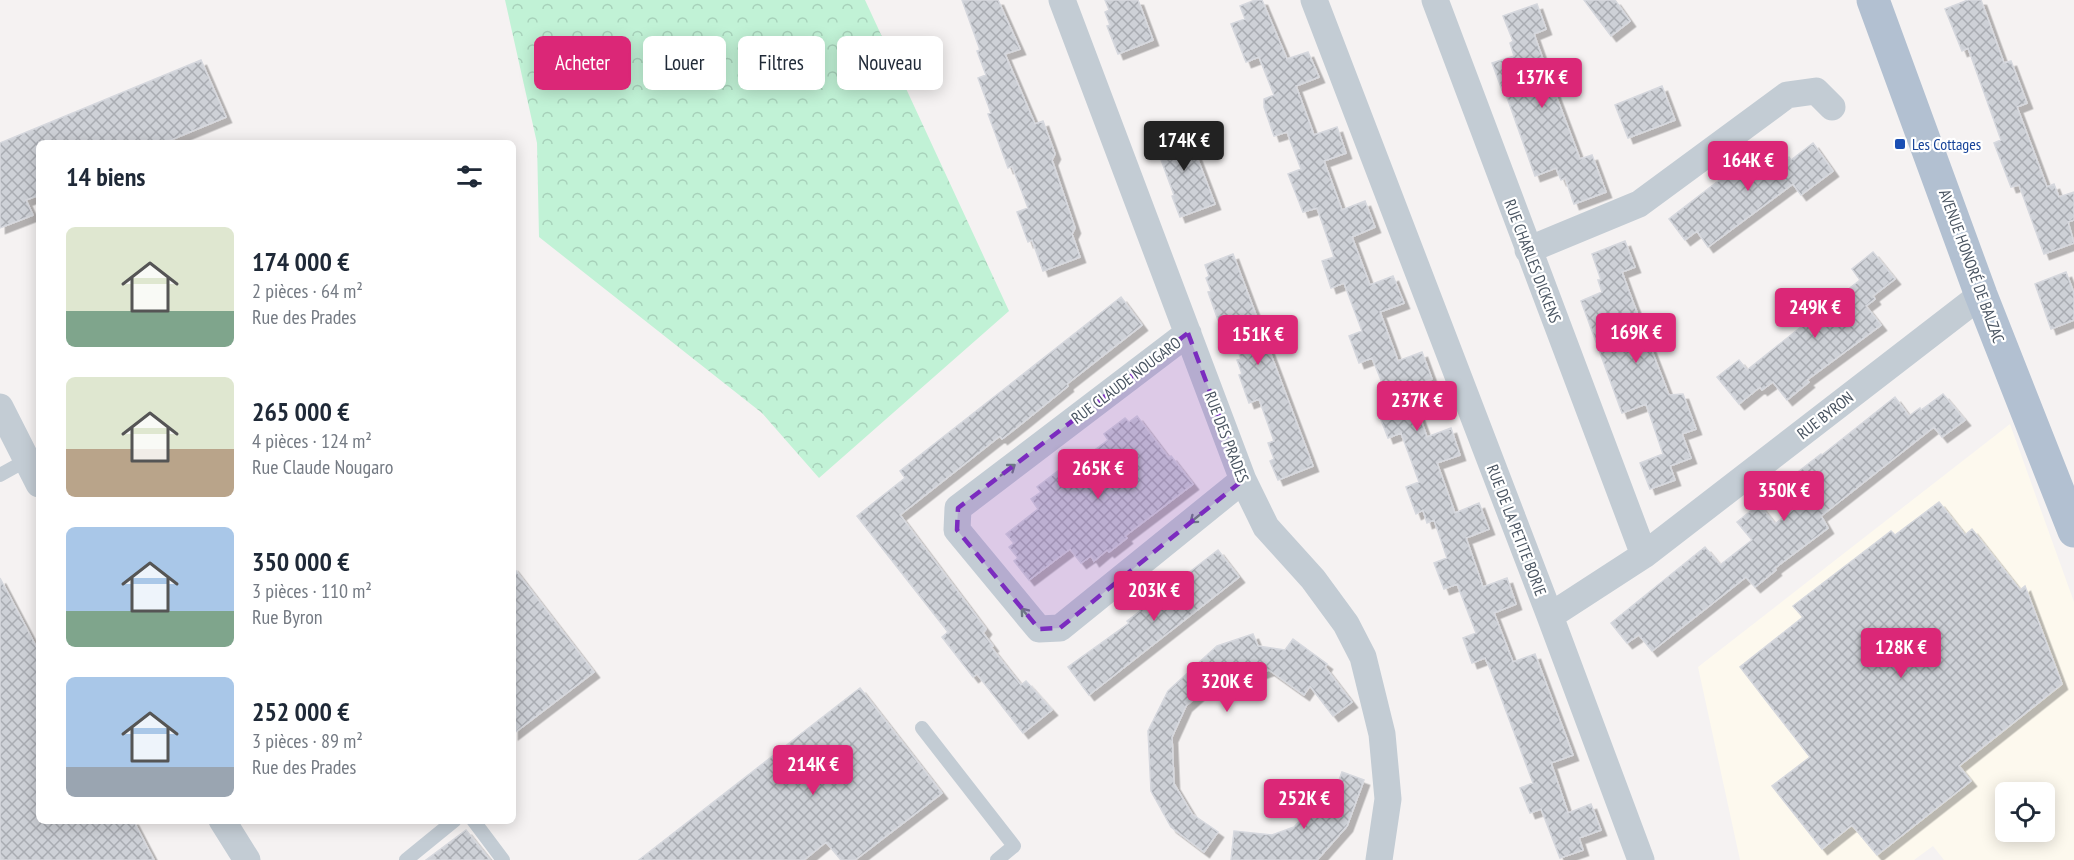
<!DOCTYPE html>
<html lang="fr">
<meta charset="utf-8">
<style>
:root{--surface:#fff;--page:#f2f2f3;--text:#1f2937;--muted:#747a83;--accent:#db2777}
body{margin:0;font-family:"PT Sans Narrow",sans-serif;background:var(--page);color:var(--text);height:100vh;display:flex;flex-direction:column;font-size:22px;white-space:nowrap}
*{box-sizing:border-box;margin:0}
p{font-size:20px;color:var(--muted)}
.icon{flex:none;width:33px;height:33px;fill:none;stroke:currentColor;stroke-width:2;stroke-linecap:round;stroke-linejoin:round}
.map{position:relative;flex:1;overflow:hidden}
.panel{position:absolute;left:36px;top:140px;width:480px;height:684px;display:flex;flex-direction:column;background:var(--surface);border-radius:9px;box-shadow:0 3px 15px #0003}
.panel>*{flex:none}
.top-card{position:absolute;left:534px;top:36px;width:570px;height:54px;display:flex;gap:12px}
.fabs{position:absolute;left:1995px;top:782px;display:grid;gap:12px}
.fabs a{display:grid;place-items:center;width:60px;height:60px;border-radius:9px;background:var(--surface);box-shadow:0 3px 15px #0003;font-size:30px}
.price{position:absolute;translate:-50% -51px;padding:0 14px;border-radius:6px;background:var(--accent);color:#fff;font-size:20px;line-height:39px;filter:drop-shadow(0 2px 3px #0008)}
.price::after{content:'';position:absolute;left:50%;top:36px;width:18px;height:14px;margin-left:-9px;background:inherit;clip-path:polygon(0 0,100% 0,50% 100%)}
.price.active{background:#222;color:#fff}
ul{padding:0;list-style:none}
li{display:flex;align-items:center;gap:18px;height:150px;padding:0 30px}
li span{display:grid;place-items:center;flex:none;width:168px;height:120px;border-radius:9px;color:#555}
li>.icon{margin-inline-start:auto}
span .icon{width:72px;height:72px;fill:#fffc;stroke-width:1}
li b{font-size:26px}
h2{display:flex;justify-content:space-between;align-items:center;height:72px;padding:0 30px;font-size:26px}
.pill{padding:0 21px;border-radius:9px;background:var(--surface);box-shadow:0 3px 15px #0003;font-size:21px;line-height:54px}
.pill.active{background:var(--accent);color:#fff}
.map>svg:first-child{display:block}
</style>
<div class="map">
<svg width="2074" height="860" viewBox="0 0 2074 860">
<defs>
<pattern id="forest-crowns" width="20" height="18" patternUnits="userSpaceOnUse" patternTransform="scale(1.5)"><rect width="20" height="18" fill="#c1f2d6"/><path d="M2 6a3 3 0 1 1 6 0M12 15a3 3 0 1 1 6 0" fill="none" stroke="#a7d1ba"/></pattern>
<pattern id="building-cross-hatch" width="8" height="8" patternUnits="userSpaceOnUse" patternTransform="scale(1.5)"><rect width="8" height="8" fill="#ced1d7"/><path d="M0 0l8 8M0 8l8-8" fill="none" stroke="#a9acb2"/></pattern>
<filter id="shadow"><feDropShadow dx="5.5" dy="5.5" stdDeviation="0" flood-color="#0004"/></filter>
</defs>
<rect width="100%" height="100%" fill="#f5f2f2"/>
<path fill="#fdf9ee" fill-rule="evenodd" d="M2010 424 2074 602V860H1944L1933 846 1914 860H1740L1698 667ZM2006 792H2044V831H2006Z"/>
<path fill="url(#forest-crowns)" d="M505 0H865L1009 311 819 478 762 413 539 237 537 143Z"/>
<path fill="url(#building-cross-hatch)" stroke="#d6d8de" stroke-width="1.5" filter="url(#shadow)" d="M962 0H998L1020 49 1005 54 1035 124 1043 121 1055 154 1052 160 1075 228 1072 234 1080 257 1043 271 1032 240 1028 242 1017 212 1028 208 1012 166 1008 168 988 114 991 113 978 78 986 75 977 51 980 50Z
M1105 0H1138L1153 40 1118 54 1107 26 1110 25 1105 12 1109 10Z
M1255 0H1262L1287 59 1308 52 1319 77 1296 86 1314 135 1337 127 1346 153 1324 161 1342 210 1365 201 1375 227 1352 237 1370 285 1393 276 1404 303 1380 312 1398 361 1422 352 1432 379 1409 387 1427 437 1451 428 1460 455 1437 463 1455 513 1479 503 1489 529 1466 538 1483 587 1507 578 1516 604 1494 613 1513 662 1535 654 1573 755 1551 763 1568 813 1591 804 1601 830 1579 838 1583 850 1560 858 1541 809 1530 813 1520 788 1533 783 1491 671 1485 658 1472 663 1463 638 1476 633 1457 584 1444 589 1434 563 1447 558 1434 520 1427 523 1423 510 1416 514 1406 487 1419 482 1408 452 1401 433 1388 438 1378 412 1391 407 1383 385 1372 358 1359 363 1349 336 1362 331 1344 283 1331 288 1322 261 1334 257 1317 208 1303 212 1288 174 1301 169 1287 132 1274 136 1264 107V99L1274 95 1259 57 1246 62 1231 24 1245 19 1240 6Z
M1584 0H1615L1630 21 1611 36Z
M1968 0H1981L2004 63 2011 61 2027 103 2017 107 2047 187 2054 184 2059 197 2074 192V220L2068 222 2074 243 2044 254 2019 185 2011 187 1994 143 2001 140 1968 48 1962 51 1945 9Z
M1537 4 1546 29 1534 34 1552 85 1580 159 1592 155 1606 192 1574 204 1565 178 1561 180 1556 168 1535 176 1504 89 1502 90 1492 63 1514 56 1510 43 1513 41 1503 16Z
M201 60 226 117 166 142H39V195L26 200 33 215 0 228V143Z
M1662 86 1675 120 1628 138 1615 105Z
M1185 126 1215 204 1180 217 1172 196 1174 195 1153 138Z
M1813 143 1833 171 1801 195 1793 184 1708 247 1697 231 1685 240 1669 219 1765 145 1779 165 1789 157 1791 160Z
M1625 241 1635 267 1622 272 1633 302 1669 395 1683 394 1696 429 1682 434 1691 458 1670 466 1675 480 1650 489 1640 463 1663 454 1646 404 1622 413 1581 301 1602 292 1598 280H1601L1592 254Z
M1873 252 1895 279 1873 296 1875 299 1866 306 1881 325 1807 380 1809 382 1787 400 1773 382 1762 390 1760 387 1739 404 1717 377 1739 360 1747 370 1851 287 1860 280 1852 269Z
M1233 254 1313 466 1278 480 1270 461 1274 459 1268 443 1274 441 1259 399 1249 403 1239 375 1242 374 1237 360 1241 359 1225 317 1218 320 1208 292 1211 291 1206 278 1209 276 1205 265Z
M2066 272 2074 293V320L2051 329 2035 284Z
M1121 297 1142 325 1067 384 1068 386 1025 421 1002 439 1000 436 900 515 986 629 983 633 993 646 991 647 1021 685 1026 681 1052 710 1023 733 977 674 973 677 942 637 948 632 857 516 905 478 900 471Z
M1943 394 1965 420 1942 437 1934 427 1830 509 1821 516 1828 528 1775 568 1776 570 1755 587 1746 577 1652 651 1639 635 1627 643 1611 623 1705 547 1720 565 1752 540 1737 522 1759 504 1775 524 1806 499 1805 498 1814 489 1799 471 1821 454 1822 455 1895 397 1909 416 1920 408 1921 410Z
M1137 416 1169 458 1171 456 1193 484 1125 536 1127 538 1109 552 1107 550 1094 561 1091 556 1081 563 1070 549 1029 580 1014 561 1018 558 1009 547 1014 543 1006 534 1038 509 1031 499 1041 492 1037 487 1067 464 1070 468 1108 440 1104 434 1125 418 1129 422Z
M1939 502 1965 535 1972 529 2020 590 2025 586 2062 684 1959 766 1971 781 1877 855 1852 825 1822 849 1772 786 1810 757 1740 667 1803 617 1793 606 1891 531 1895 535Z
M1218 550 1239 577 1089 695 1068 667 1129 623 1127 621 1140 611 1138 607 1154 594 1157 597Z
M513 567 594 672 513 734Z
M0 578 39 652V820H133L154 860H0Z
M1253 634 1258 646 1285 650 1293 639 1327 664 1325 667 1352 702 1333 716 1310 686 1304 695 1269 670 1227 684 1223 673 1186 706 1172 737 1174 784 1192 814 1218 832 1204 852 1171 827 1151 791 1148 731 1168 691 1217 646Z
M860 688 942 793 855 860H841L826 842 804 860H639Z
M1342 772 1364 780 1347 826 1317 860H1231L1234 831 1272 835 1294 827 1321 798 1329 807Z
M466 830 490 860H426Z"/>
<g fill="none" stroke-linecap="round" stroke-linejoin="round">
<path stroke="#c3ccd4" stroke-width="14" d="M0 475 27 460
M922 728 1014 846 997 860
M473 820 503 860
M406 860 455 820"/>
<path stroke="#c3ccd4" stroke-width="27" d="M1062 0 1243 480 1266 527 1313 579 1346 624 1363 657 1382 734 1388 799 1379 860
M1314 0 1550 616 1641 860
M1435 0 1644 555
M1528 250 1639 204 1787 95 1816 91 1832 107
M1188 333 958 508 957 530 1039 629 1060 628 1243 480
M0 407 39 484
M1550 616 1644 555 1981 295
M222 820 247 860"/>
<path stroke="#b2c0d1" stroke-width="33" d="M1873 0 1981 295 2074 531"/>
</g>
<defs><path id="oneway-shaft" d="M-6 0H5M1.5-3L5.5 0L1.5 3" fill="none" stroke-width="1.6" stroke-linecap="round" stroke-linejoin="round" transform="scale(1.5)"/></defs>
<g stroke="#6e7884">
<use href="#oneway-shaft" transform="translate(1008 470) rotate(-37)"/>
<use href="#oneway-shaft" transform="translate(1197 517) rotate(141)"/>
<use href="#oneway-shaft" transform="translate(1027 615) rotate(-130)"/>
</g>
<path fill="#7b2cbf" fill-opacity="0.2" stroke="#7b2cbf" stroke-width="4.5" stroke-dasharray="12 8" stroke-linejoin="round" d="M1188 333 1243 480 1060 628 1039 629 957 530 958 508Z"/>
<rect fill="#1a4fb4" stroke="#fff" stroke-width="2" x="1894" y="138" width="12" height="12" rx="3"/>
<g text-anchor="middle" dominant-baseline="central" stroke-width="4.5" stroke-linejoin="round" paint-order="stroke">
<g font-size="16" fill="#164399" stroke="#fff" text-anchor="start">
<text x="1912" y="144">Les Cottages</text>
</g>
<g font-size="16" fill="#495461" stroke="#fff">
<text transform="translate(1533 261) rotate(69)">RUE CHARLES DICKENS</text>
<text transform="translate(1972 266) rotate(70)">AVENUE HONORÉ DE BALZAC</text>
<text transform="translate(1126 380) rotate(-37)">RUE CLAUDE NOUGARO</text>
<text transform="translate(1825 415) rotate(-38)">RUE BYRON</text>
<text transform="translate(1227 437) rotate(69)">RUE DES PRADES</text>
<text transform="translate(1517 530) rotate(69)">RUE DE LA PETITE BORIE</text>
</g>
</g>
</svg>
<div class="fabs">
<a><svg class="icon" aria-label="locate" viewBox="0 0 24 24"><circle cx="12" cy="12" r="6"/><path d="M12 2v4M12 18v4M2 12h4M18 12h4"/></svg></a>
</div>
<b class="price" style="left:1542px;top:109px">137K €</b>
<b class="price active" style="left:1184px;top:172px">174K €</b>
<b class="price" style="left:1748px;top:192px">164K €</b>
<b class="price" style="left:1815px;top:339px">249K €</b>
<b class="price" style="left:1636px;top:364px">169K €</b>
<b class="price" style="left:1258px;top:366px">151K €</b>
<b class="price" style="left:1417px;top:432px">237K €</b>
<b class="price" style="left:1098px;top:500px">265K €</b>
<b class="price" style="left:1784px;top:522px">350K €</b>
<b class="price" style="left:1154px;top:622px">203K €</b>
<b class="price" style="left:1901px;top:679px">128K €</b>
<b class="price" style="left:1227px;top:713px">320K €</b>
<b class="price" style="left:813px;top:796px">214K €</b>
<b class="price" style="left:1304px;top:830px">252K €</b>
<div class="top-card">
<a class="pill active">Acheter</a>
<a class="pill">Louer</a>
<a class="pill">Filtres</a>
<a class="pill">Nouveau</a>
</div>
<section class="panel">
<h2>14 biens<svg class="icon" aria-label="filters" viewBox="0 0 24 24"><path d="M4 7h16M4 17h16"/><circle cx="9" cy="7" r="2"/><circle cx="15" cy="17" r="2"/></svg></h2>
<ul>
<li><span style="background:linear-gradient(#dfe7d0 70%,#7fa58c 0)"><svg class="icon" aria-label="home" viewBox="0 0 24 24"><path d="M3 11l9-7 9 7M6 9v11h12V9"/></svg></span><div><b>174 000 €</b><p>2 pièces · 64 m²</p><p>Rue des Prades</p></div></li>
<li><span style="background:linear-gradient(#dfe7d0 60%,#b9a48a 0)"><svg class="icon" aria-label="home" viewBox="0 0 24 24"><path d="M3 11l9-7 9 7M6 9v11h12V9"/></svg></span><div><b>265 000 €</b><p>4 pièces · 124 m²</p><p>Rue Claude Nougaro</p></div></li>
<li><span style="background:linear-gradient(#a9c7e8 70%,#7fa58c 0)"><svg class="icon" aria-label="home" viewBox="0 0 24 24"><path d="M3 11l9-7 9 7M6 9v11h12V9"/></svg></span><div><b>350 000 €</b><p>3 pièces · 110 m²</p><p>Rue Byron</p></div></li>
<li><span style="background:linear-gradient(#a9c7e8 75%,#9aa5b1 0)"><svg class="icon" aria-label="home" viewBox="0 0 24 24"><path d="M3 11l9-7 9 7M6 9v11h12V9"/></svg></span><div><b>252 000 €</b><p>3 pièces · 89 m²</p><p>Rue des Prades</p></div></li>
</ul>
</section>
</div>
